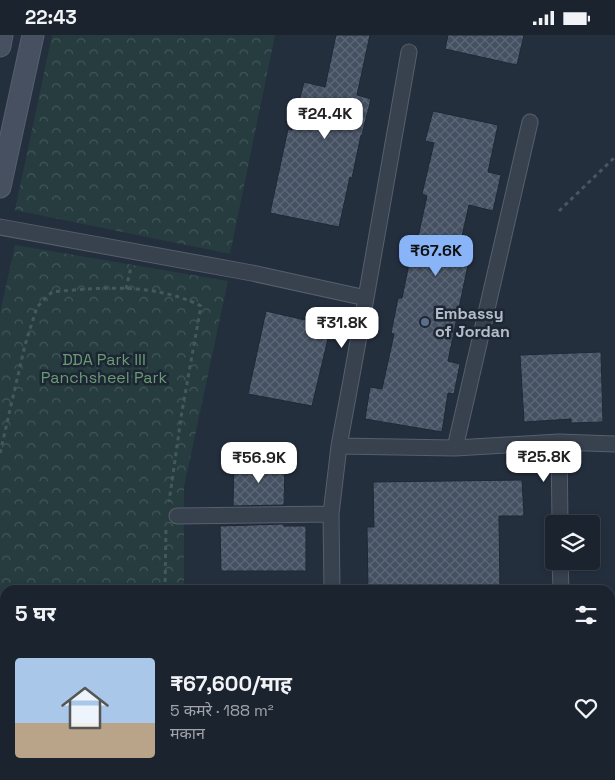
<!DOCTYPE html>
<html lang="hi">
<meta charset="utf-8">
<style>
:root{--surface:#1b232e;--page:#282f3a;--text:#f1f3f6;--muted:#a0a4aa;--line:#39404a;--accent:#8ab4f8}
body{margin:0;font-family:"Space Grotesk","Noto Sans Devanagari",sans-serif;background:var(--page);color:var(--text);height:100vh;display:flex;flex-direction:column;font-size:19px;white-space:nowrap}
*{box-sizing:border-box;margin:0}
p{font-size:16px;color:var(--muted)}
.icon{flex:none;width:28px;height:28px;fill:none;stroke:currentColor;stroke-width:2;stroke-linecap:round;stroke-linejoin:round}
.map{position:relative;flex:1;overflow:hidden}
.details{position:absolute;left:0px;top:550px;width:615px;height:195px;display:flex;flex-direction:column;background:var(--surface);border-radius:15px 15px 0 0;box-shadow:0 2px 8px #0003,0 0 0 1px var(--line)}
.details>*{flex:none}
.fabs{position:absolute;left:545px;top:480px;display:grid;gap:10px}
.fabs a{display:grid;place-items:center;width:55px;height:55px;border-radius:5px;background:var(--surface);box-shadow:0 2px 8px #0003,0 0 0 1px var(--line);font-size:25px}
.price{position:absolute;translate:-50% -42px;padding:0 11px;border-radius:10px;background:#fff;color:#222;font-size:16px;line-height:32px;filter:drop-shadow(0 1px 2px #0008)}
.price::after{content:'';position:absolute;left:50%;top:30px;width:15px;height:11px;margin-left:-8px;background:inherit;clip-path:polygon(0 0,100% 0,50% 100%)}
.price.on{background:var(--accent);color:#111}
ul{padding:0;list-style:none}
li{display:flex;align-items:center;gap:15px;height:125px;padding:0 15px}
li+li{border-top:1px solid var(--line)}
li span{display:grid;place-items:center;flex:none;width:140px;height:100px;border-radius:5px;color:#555}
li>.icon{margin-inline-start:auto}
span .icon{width:60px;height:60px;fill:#fffc;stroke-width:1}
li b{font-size:21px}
h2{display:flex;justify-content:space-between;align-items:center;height:60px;padding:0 15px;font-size:21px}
.status{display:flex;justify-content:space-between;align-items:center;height:35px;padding:0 25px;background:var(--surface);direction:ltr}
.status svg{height:14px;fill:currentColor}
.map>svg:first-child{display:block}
</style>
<div class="status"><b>22:43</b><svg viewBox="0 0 49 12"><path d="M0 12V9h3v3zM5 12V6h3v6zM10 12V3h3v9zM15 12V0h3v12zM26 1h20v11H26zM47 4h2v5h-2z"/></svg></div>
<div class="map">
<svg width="615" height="745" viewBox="0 0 615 745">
<defs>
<pattern id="park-crowns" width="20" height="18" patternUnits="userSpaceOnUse" patternTransform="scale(1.25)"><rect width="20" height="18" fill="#263c3f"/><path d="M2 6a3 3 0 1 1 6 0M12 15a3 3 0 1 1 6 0" fill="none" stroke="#435659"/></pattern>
<pattern id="building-cross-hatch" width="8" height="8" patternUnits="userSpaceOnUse" patternTransform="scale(1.25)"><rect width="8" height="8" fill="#455162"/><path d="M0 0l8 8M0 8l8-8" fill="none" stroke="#5d6877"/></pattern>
</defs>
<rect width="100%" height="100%" fill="#242f3e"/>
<path fill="url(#park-crowns)" d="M52 0H275L230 219 15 175Z
M15 210 228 246 184 452V555H5V740H183V745H0V278Z"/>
<path fill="url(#building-cross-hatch)" stroke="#1f2835" d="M336 0H370L357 60 371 64 362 100H361L352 143 350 142 339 192 270 178 288 94 292 95 304 47 325 52Z
M448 0H524L517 30 445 14Z
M433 76 498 90 488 137 501 140 493 176 469 170 456 228 468 230 448 326 460 329 454 359 448 358 442 397 365 384 370 352 382 354 394 299 391 298 398 263H402L411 219 414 220 427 161 422 159 434 108 425 106Z
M266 276 331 291 312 371 248 359Z
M601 317 603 387 571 388V384L524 387 520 320Z
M234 428 285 429 284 470 233 471Z
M522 445 524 481H499L500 555H368L367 492H374L373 447Z
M284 489V491H306V536H221L220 491Z"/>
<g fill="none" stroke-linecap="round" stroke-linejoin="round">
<defs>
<path id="street" d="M0 192 252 238 366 263 339 411 455 413 559 407 615 409
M366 263 409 17
M559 407 560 489
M455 413 530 87
M177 481 331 479
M560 526 561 555
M332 555 331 479 339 411
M564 740V745
M331 745V740"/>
<path id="secondary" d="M0 11 2 0
M0 152 33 0"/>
</defs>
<use href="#street" stroke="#565f6c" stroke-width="17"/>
<use href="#secondary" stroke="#565f6c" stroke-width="23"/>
<path stroke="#44595c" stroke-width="3" stroke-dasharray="4 4" stroke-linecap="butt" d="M559 176 615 122
M126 254 131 232
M0 418 25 310 37 272 52 257C102 252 155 248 201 271L182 376 169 467
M165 555 166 491
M0 677 5 683"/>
<use href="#street" stroke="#38414e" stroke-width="15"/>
<use href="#secondary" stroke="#465061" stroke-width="21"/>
</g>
<circle fill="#5c6f8a" stroke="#1d2633" stroke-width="2" cx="425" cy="287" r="5"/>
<g text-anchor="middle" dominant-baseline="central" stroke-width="5" stroke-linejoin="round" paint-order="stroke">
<g font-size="16" font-weight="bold" fill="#b4bcc9" stroke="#1d2633" text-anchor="start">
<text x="435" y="278">Embassy<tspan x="435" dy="18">of Jordan</tspan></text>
</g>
<g font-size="16" fill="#6b9a76" stroke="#1d2633">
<text x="104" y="324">DDA Park III<tspan x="104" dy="18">Panchsheel Park</tspan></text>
</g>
</g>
</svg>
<div class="fabs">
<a><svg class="icon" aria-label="layers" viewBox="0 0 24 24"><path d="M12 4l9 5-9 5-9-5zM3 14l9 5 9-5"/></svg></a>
</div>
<b class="price" style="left:325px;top:105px">₹24.4K</b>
<b class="price on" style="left:436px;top:242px">₹67.6K</b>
<b class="price" style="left:342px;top:314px">₹31.8K</b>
<b class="price" style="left:544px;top:448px">₹25.8K</b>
<b class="price" style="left:259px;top:449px">₹56.9K</b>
<section class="details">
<h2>5 घर<svg class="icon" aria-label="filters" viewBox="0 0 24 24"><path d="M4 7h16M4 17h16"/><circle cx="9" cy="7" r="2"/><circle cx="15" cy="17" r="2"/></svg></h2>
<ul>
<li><span style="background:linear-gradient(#a9c7e8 65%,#b9a48a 0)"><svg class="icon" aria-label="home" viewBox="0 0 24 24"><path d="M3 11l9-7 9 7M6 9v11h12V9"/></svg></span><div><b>₹67,600/माह</b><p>5 कमरे · 188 m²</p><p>मकान</p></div><svg class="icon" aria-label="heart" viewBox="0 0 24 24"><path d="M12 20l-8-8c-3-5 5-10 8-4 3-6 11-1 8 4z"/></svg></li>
</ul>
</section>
</div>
